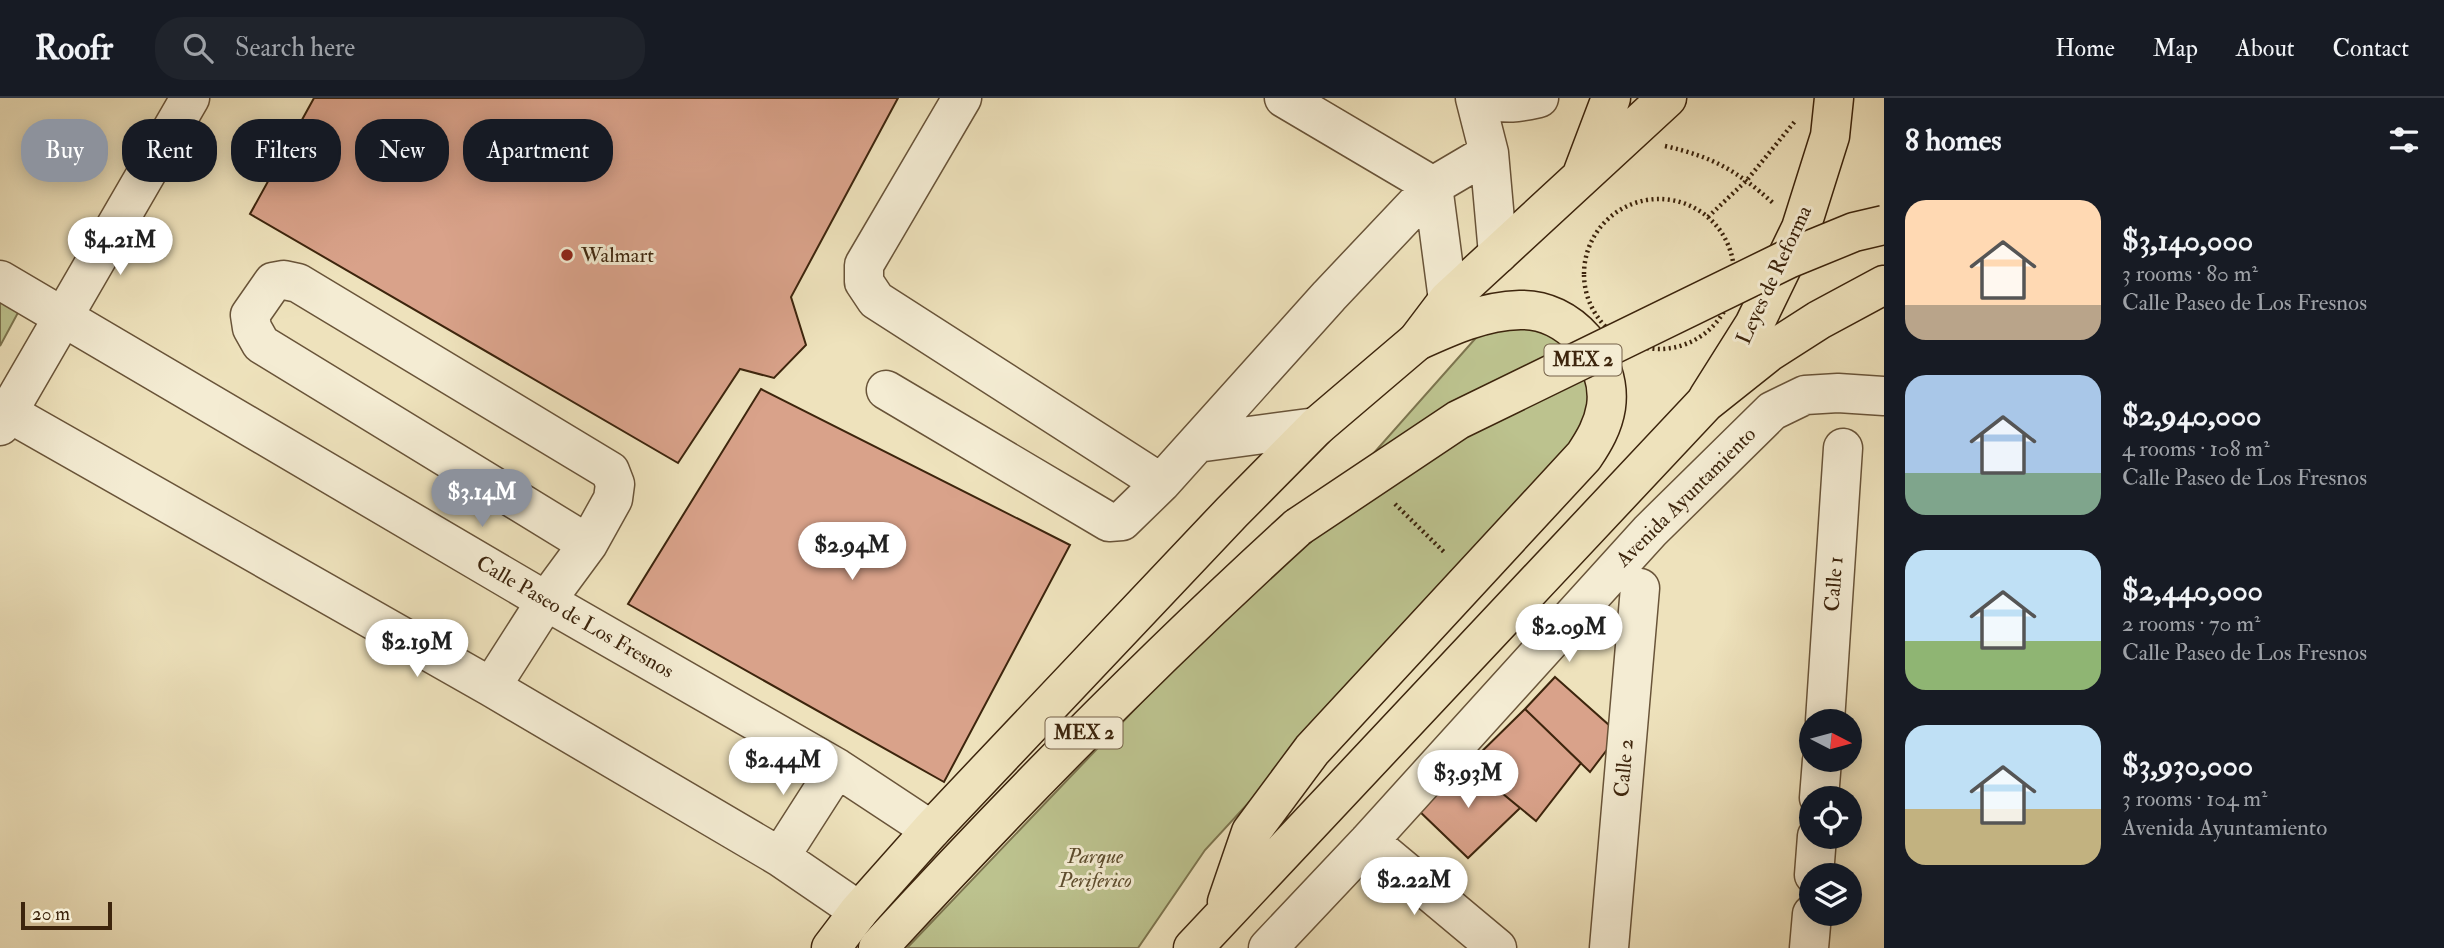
<!DOCTYPE html>
<meta charset="utf-8">
<style>
:root{--surface:#171b24;--page:#20242c;--text:#f1f3f6;--muted:#9ea1a6;--line:#363941;--accent:#8c9099}
body{margin:0;font-family:"IM FELL Double Pica",serif;background:var(--page);color:var(--text);height:100vh;display:flex;flex-direction:column;font-size:26px;white-space:nowrap}
*{box-sizing:border-box;margin:0}
p{font-size:23px;color:var(--muted)}
.icon{flex:none;width:38px;height:38px;fill:none;stroke:currentColor;stroke-width:2;stroke-linecap:round;stroke-linejoin:round}
.map{position:relative;flex:1;overflow:hidden}
.sheet{display:flex;flex-direction:column;background:var(--surface);width:560px}
.sheet>*{flex:none}
.hud{position:absolute;left:21px;top:21px;width:665px;height:63px;display:flex;gap:14px}
.needle{width:46px;rotate:96deg}
.fabs{position:absolute;left:1799px;top:611px;display:grid;gap:14px}
.fabs a{display:grid;place-items:center;width:63px;height:63px;border-radius:50%;background:var(--surface);box-shadow:0 4px 18px #0003;font-size:35px}
.scale{position:absolute;left:21px;bottom:18px;width:91px;box-sizing:border-box;padding-left:7px;border:4px solid #3d250d;border-top:0;font-size:19px;line-height:24px;white-space:nowrap;color:#3d250d;-webkit-text-stroke:5px #f4ecd3;paint-order:stroke}
.price{position:absolute;translate:-50% -60px;padding:0 16px;border-radius:24px;background:#fff;color:#222;font-size:23px;line-height:46px;filter:drop-shadow(0 2px 4px #0008)}
.price::after{content:'';position:absolute;left:50%;top:42px;width:21px;height:16px;margin-left:-10px;background:inherit;clip-path:polygon(0 0,100% 0,50% 100%)}
.price.on{background:var(--accent);color:#fff}
ul{padding:0;list-style:none}
li{display:flex;align-items:center;gap:21px;height:175px;padding:0 21px}
li span{display:grid;place-items:center;flex:none;width:196px;height:140px;border-radius:21px;color:#555}
li>.icon{margin-inline-start:auto}
span .icon{width:84px;height:84px;fill:#fffc;stroke-width:1}
li b{font-size:30px}
h2{display:flex;justify-content:space-between;align-items:center;height:84px;padding:0 21px;font-size:30px}
.pill{padding:0 24px;border-radius:28px;background:var(--surface);box-shadow:0 4px 18px #0003;font-size:24px;line-height:63px}
.pill.on{background:var(--accent);color:#fff}
header{display:flex;align-items:center;gap:42px;box-sizing:border-box;height:98px;padding:0 35px;background:var(--surface);border-bottom:2px solid var(--line)}
header strong{font-size:33px}
nav{display:flex;gap:38px;margin-inline-start:auto;font-size:24px}
.search{width:490px;height:63px;background:var(--page);display:flex;align-items:center;gap:18px;box-sizing:border-box;padding:0 24px;border-radius:28px;color:var(--muted);font-size:26px}
main{display:flex;flex:1;min-height:0}
.map>svg:first-child{display:block}
</style>
<header>
<strong>Roofr</strong>
<div class="search"><svg class="icon" aria-label="search" viewBox="0 0 24 24"><circle cx="10" cy="10" r="6"/><path d="M15 15l6 6"/></svg>Search here</div>
<nav><a>Home</a><a>Map</a><a>About</a><a>Contact</a></nav>
</header>
<main>
<div class="map">
<svg width="1884" height="850" viewBox="0 0 1884 850">
<rect width="100%" height="100%" fill="#eee2bc"/>
<filter id="stains"><feTurbulence type="fractalNoise" baseFrequency=".00286" numOctaves="4"/><feColorMatrix values="0 0 0 0 .2 0 0 0 0 .09 0 0 0 0 .02 0 0 0 .5 -.17"/></filter>
<radialGradient id="worn" r=".72"><stop offset=".6" stop-color="#630" stop-opacity="0"/><stop offset="1" stop-color="#630" stop-opacity=".3"/></radialGradient>
<path fill="#bcc28e" stroke="#7c744e" stroke-width="2" d="M0 200 20 211 0 248Z
M1538 219 1593 264 1590 334 1205 752 1138 850H907L1302 436 1490 224Z"/>
<path fill="#d9a28a" stroke="#3d250d" stroke-width="2" d="M314 0H898L791 199 806 247 774 280 740 271 678 365 250 116Z
M761 291 1070 447 944 684 628 506Z
M1555 579 1619 636 1590 674 1525 611Z
M1525 611 1581 665 1536 723 1468 667Z
M1468 667 1520 710 1468 760 1415 709Z"/>
<g fill="none" stroke-linecap="round" stroke-linejoin="round">
<defs>
<path id="minor" d="M962 0 864 167V184L876 202 1161 385
M1284 0 1433 88 1448 202
M1475 0 1489 55 1498 156
M1488 0C1505 8 1521 4 1539 0
M0 182 546 503 837 670 931 732
M886 292 1109 424 1122 423 1161 385 1329 198 1433 88 1489 55
M0 310 491 589 780 759 859 813
M0 328 190 0
M1197 345 1316 329
M491 589 546 503 588 446 613 401 615 386 610 373 298 185 284 182 273 184 250 217 252 230 261 246 588 446
M1825 623 1843 350
M1819 700 1822 662
M1369 743 1497 850
M780 759 837 670
M1814 777 1817 738
M1268 850 1369 743 1650 433 1772 313 1805 297 1838 295 1884 298
M1609 850 1640 490
M1809 850 1812 816"/>
<path id="major" d="M1583 74 1611 0
M1708 300 1754 227 1801 130 1830 38 1834 0
M831 850 859 813 931 732 1232 414 1316 329 1417 243 1448 202 1667 0"/>
<path id="highway" d="M1227 804 1251 734 1312 652 1584 358C1594 343 1603 328 1606 309 1613 261 1569 210 1520 212 1483 213 1450 228 1417 243
M878 850C1012 704 1152 562 1298 429
M1193 850 1705 305 1769 254 1819 222 1884 187"/>
</defs>
<use href="#minor" stroke="#695439" stroke-width="41"/>
<use href="#major" stroke="#3d250d" stroke-width="41"/>
<use href="#highway" stroke="#3d250d" stroke-width="41"/>
<path stroke="#3d250d" stroke-width="4.5" stroke-dasharray="2 3.5" stroke-linecap="butt" d="M1665 48C1713 59 1736 72 1773 105
M1584 176a75 75 0 1 1 150 0a75 75 0 1 1-150 0Z
M1708 119 1747 82 1796 22
M1395 406 1446 456"/>
<use href="#minor" stroke="#f4ecd3" stroke-width="38"/>
<use href="#major" stroke="#eee2bc" stroke-width="38"/>
<use href="#highway" stroke="#eee2bc" stroke-width="38"/>
<defs>
<path id="highway-bridge" d="M1298 429 1458 322 1788 161 1854 134 1884 127"/>
</defs>
<use href="#highway-bridge" stroke="#3d250d" stroke-width="41" stroke-linecap="butt"/>
<use href="#highway-bridge" stroke="#eee2bc" stroke-width="38"/>
</g>
<circle fill="#8f2418" stroke="#f4ecd3" stroke-width="2.5" cx="567" cy="157" r="7"/>
<g text-anchor="middle" dominant-baseline="central" stroke-width="6" stroke-linejoin="round" paint-order="stroke">
<g fill="#f4ecd3" stroke="#746148" stroke-width="2">
<rect x="1544.5" y="246.5" width="77" height="31" rx="5"/>
<rect x="1045.5" y="619.5" width="77" height="31" rx="5"/>
</g>
<g font-size="19" font-weight="bold" fill="#3d250d">
<text x="1583" y="262">MEX 2</text>
<text x="1084" y="635">MEX 2</text>
</g>
<g font-size="21" fill="#3d250d" stroke="#f4ecd3" text-anchor="start">
<text x="581" y="157">Walmart</text>
</g>
<g font-size="21" fill="#3d250d" stroke="#f4ecd3">
<text transform="translate(1774 177) rotate(-65)">Leyes de Reforma</text>
<text transform="translate(1686 399) rotate(-45)">Avenida Ayuntamiento</text>
<text transform="translate(1834 486) rotate(-86)">Calle 1</text>
<text transform="translate(575 519) rotate(30)">Calle Paseo de Los Fresnos</text>
<text transform="translate(1624 670) rotate(-85)">Calle 2</text>
</g>
<g font-size="21" font-style="italic" fill="#5d4c2d" stroke="#f4ecd3">
<text x="1095" y="758">Parque<tspan x="1095" dy="24">Periferico</tspan></text>
</g>
</g>
<rect width="100%" height="100%" filter="url(#stains)"/>
<rect width="100%" height="100%" fill="url(#worn)"/>
</svg>
<div class="fabs">
<a><svg class="needle" viewBox="-14 -14 28 28"><path d="M0-13l5 13h-10z" fill="#e53935"/><path d="M0 13l5-13h-10z" fill="#9ea1a6"/></svg></a>
<a><svg class="icon" aria-label="locate" viewBox="0 0 24 24"><circle cx="12" cy="12" r="6"/><path d="M12 2v4M12 18v4M2 12h4M18 12h4"/></svg></a>
<a><svg class="icon" aria-label="layers" viewBox="0 0 24 24"><path d="M12 4l9 5-9 5-9-5zM3 14l9 5 9-5"/></svg></a>
</div>
<div class="scale">20 m</div>
<b class="price" style="left:120px;top:179px">$4.21M</b>
<b class="price on" style="left:482px;top:431px">$3.14M</b>
<b class="price" style="left:852px;top:484px">$2.94M</b>
<b class="price" style="left:1569px;top:566px">$2.09M</b>
<b class="price" style="left:417px;top:581px">$2.19M</b>
<b class="price" style="left:783px;top:699px">$2.44M</b>
<b class="price" style="left:1468px;top:712px">$3.93M</b>
<b class="price" style="left:1414px;top:819px">$2.22M</b>
<div class="hud">
<a class="pill on">Buy</a>
<a class="pill">Rent</a>
<a class="pill">Filters</a>
<a class="pill">New</a>
<a class="pill">Apartment</a>
</div>
</div>
<section class="sheet">
<h2>8 homes<svg class="icon" aria-label="filters" viewBox="0 0 24 24"><path d="M4 7h16M4 17h16"/><circle cx="9" cy="7" r="2"/><circle cx="15" cy="17" r="2"/></svg></h2>
<ul>
<li><span style="background:linear-gradient(#ffd9b3 75%,#b9a48a 0)"><svg class="icon" aria-label="home" viewBox="0 0 24 24"><path d="M3 11l9-7 9 7M6 9v11h12V9"/></svg></span><div><b>$3,140,000</b><p>3 rooms · 80 m²</p><p>Calle Paseo de Los Fresnos</p></div></li>
<li><span style="background:linear-gradient(#a9c7e8 70%,#7fa58c 0)"><svg class="icon" aria-label="home" viewBox="0 0 24 24"><path d="M3 11l9-7 9 7M6 9v11h12V9"/></svg></span><div><b>$2,940,000</b><p>4 rooms · 108 m²</p><p>Calle Paseo de Los Fresnos</p></div></li>
<li><span style="background:linear-gradient(#bfe0f5 65%,#8fb573 0)"><svg class="icon" aria-label="home" viewBox="0 0 24 24"><path d="M3 11l9-7 9 7M6 9v11h12V9"/></svg></span><div><b>$2,440,000</b><p>2 rooms · 70 m²</p><p>Calle Paseo de Los Fresnos</p></div></li>
<li><span style="background:linear-gradient(#bfe0f5 60%,#c2b280 0)"><svg class="icon" aria-label="home" viewBox="0 0 24 24"><path d="M3 11l9-7 9 7M6 9v11h12V9"/></svg></span><div><b>$3,930,000</b><p>3 rooms · 104 m²</p><p>Avenida Ayuntamiento</p></div></li>
</ul>
</section>
</main>
